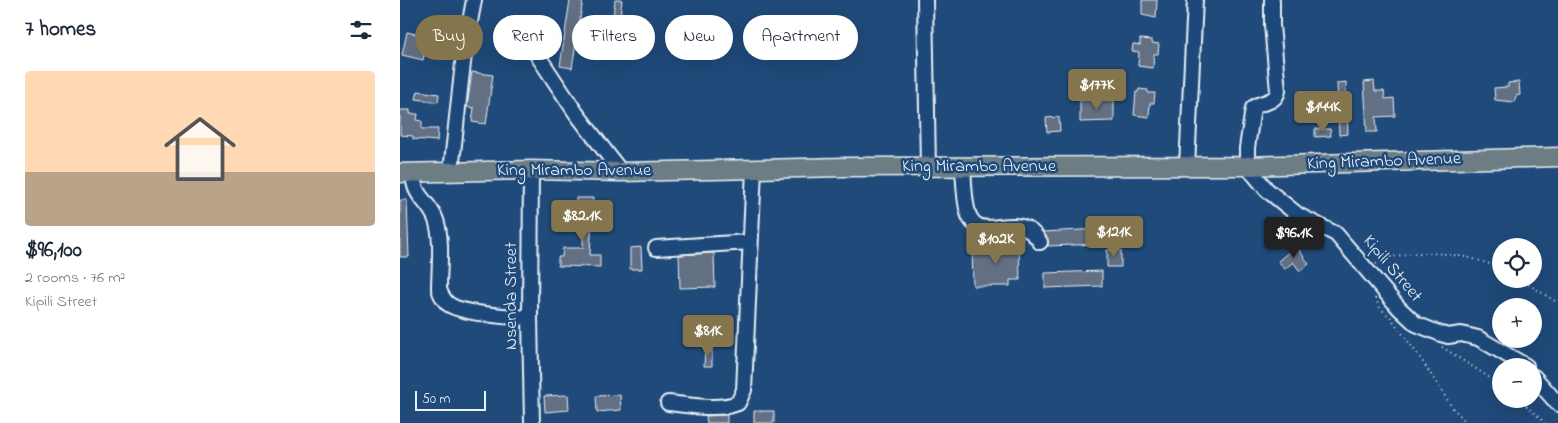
<!DOCTYPE html>
<meta charset="utf-8">
<style>
:root{--surface:#fff;--page:#f6f6f7;--text:#1f2937;--muted:#747a83;--accent:#84754c}
body{margin:0;font-family:"Indie Flower",sans-serif;background:var(--page);color:var(--text);height:100vh;display:flex;flex-direction:column;font-size:19px;white-space:nowrap}
*{box-sizing:border-box;margin:0}
p{font-size:16px;color:var(--muted)}
.icon{flex:none;width:28px;height:28px;fill:none;stroke:currentColor;stroke-width:2;stroke-linecap:round;stroke-linejoin:round}
.map{position:relative;flex:1;overflow:hidden}
.details{display:flex;flex-direction:column;background:var(--surface);width:400px}
.details>*{flex:none}
.hud{position:absolute;left:15px;top:15px;width:475px;height:45px;display:flex;gap:10px}
.tools{position:absolute;left:1092px;top:238px;display:grid;gap:10px}
.tools a{display:grid;place-items:center;width:50px;height:50px;border-radius:50%;background:var(--surface);box-shadow:0 5px 20px #0002;font-size:25px}
.scale{position:absolute;left:15px;bottom:12px;width:71px;box-sizing:border-box;padding-left:5px;border:2px solid #e8f1f8;border-top:0;font-size:14px;line-height:18px;white-space:nowrap;color:#e8f1f8;-webkit-text-stroke:4px #1f4a7a;paint-order:stroke}
.price{position:absolute;translate:-50% -42px;padding:0 11px;border-radius:5px;background:var(--accent);color:#fff;font-size:16px;line-height:32px;filter:drop-shadow(0 1px 2px #0008)}
.price::after{content:'';position:absolute;left:50%;top:30px;width:15px;height:11px;margin-left:-8px;background:inherit;clip-path:polygon(0 0,100% 0,50% 100%)}
.price.on{background:#222;color:#fff}
ul{padding:0;list-style:none}
li{display:grid;align-content:center;gap:10px;height:265px;padding:0 25px}
li span{display:grid;place-items:center;height:155px;border-radius:5px;color:#555}
li>.icon{margin-inline-start:auto}
span .icon{width:90px;height:90px;fill:#fffc;stroke-width:1}
li b{font-size:21px}
h2{display:flex;justify-content:space-between;align-items:center;height:60px;padding:0 25px;font-size:21px}
.pill{padding:0 18px;border-radius:22px;background:var(--surface);box-shadow:0 5px 20px #0002;font-size:18px;line-height:45px}
.pill.on{background:var(--accent);color:#fff}
main{display:flex;flex:1;min-height:0}
.map>svg:first-child{display:block}
</style>
<main>
<section class="details">
<h2>7 homes<svg class="icon" aria-label="filters" viewBox="0 0 24 24"><path d="M4 7h16M4 17h16"/><circle cx="9" cy="7" r="2"/><circle cx="15" cy="17" r="2"/></svg></h2>
<ul>
<li><span style="background:linear-gradient(#ffd9b3 65%,#b9a48a 0)"><svg class="icon" aria-label="home" viewBox="0 0 24 24"><path d="M3 11l9-7 9 7M6 9v11h12V9"/></svg></span><div><b>$96,100</b><p>2 rooms · 76 m²</p><p>Kipili Street</p></div></li>
</ul>
</section>
<div class="map">
<svg width="1158" height="423" viewBox="0 0 1158 423">
<rect width="100%" height="100%" fill="#1f4a7a"/>
<filter id="ink" filterUnits="userSpaceOnUse"><feTurbulence type="fractalNoise" baseFrequency=".02" numOctaves="2"/><feDisplacementMap in="SourceGraphic" scale="10" xChannelSelector="R" yChannelSelector="G"/><feConvolveMatrix kernelMatrix="1 2 1 2 8 2 1 2 1" color-interpolation-filters="sRGB"/></filter>
<g filter="url(#ink)">
<path fill="#646f84" stroke="#e8f1f8" d="M170 0H183L172 68 160 66Z
M215 0H222L220 17 213 16Z
M742 0H757L756 18 742 15Z
M7 32 28 37 27 43 30 44 27 56 24 55 23 60 2 55Z
M740 39 752 40V43L759 44 758 54H754L753 68 738 66 739 52 732 51 733 44 740 45Z
M72 72 93 75 86 124 72 122 74 108 67 107Z
M974 81 975 91H984L985 99 994 98 995 116 976 117 977 132H967L964 82Z
M946 82 948 134 939 135 937 83Z
M1119 82 1120 95 1116 96 1114 102 1095 100 1094 88 1108 87V83Z
M739 89 748 90V93H755L754 103H750L749 117 734 115 736 92H738Z
M18 91 39 94 38 102 16 99Z
M680 100H714V121L680 122Z
M0 110H10V114H18L17 120 22 121V129H38L37 141 13 139V136L0 135Z
M659 117 660 131 647 132 646 118Z
M915 129H930L931 136 915 137Z
M176 198H193L190 255H200V267L158 266V257H162L163 248H183V206H176Z
M0 200H7L9 257H0Z
M700 229V244L648 246V240L643 232Z
M619 245 620 280H610V286H573L572 247Z
M896 246 909 264 900 271 893 262 885 269 878 261Z
M241 247 242 269H230V248Z
M707 250H721V267H707Z
M314 253 315 287 280 288 279 255Z
M702 271V286L645 288V273Z
M305 348H312V366H304Z
M168 395 169 410 145 412 144 396Z
M220 395 221 410 197 412 196 396Z
M354 411H374V423H354Z
M327 415V423H307L306 416Z"/>
<g fill="none" stroke-linecap="round" stroke-linejoin="round">
<defs>
<path id="minor" d="M525 0 528 167
M872 0V25L878 91C875 104 861 101 853 108L847 148V166L867 190 898 215 936 234 999 308 1016 324 1041 334 1048 336 1061 334 1078 338 1126 366
M136 53 176 113 221 172
M563 167C564 181 564 199 568 213 580 248 618 205 640 242
M787 167 795 0
M131 170 130 318 132 423
M51 171 64 54 74 0
M13 173C14 199 28 199 36 220 43 241 39 267 39 289 41 295 43 299 47 303 59 314 112 317 130 318
M256 248 350 242
M1134 377 1158 404
M268 403C289 405 317 411 338 403L344 390 354 169"/>
<path id="major" d="M0 173 131 170 221 172 444 167 847 166 1158 157"/>
</defs>
<use href="#minor" stroke="#e8f1f8" stroke-width="18"/>
<use href="#major" stroke="#e8f1f8" stroke-width="21"/>
<path stroke="#e8f1f8" stroke-width="2" stroke-dasharray="1 4" stroke-linecap="butt" d="M976 264C1007 245 1070 253 1101 269
M1120 279 1158 303
M975 298 980 308 991 318 1021 359 1052 407 1067 423
M1042 347 1101 385
M1119 399 1145 423"/>
<use href="#minor" stroke="#1f4a7a" stroke-width="14"/>
<use href="#major" stroke="#6d7d84" stroke-width="18"/>
</g>
</g>
<g text-anchor="middle" dominant-baseline="central" stroke-width="5" stroke-linejoin="round" paint-order="stroke">
<g font-size="18" fill="#e8f1f8" stroke="#1f4a7a">
<text transform="translate(984 162) rotate(-2)">King Mirambo Avenue</text>
<text x="579" y="167">King Mirambo Avenue</text>
<text x="174" y="171">King Mirambo Avenue</text>
<text transform="translate(992 269) rotate(50)">Kipili Street</text>
<text transform="translate(112 296) rotate(-90)">Nsenda Street</text>
</g>
</g>
</svg>
<div class="tools">
<a><svg class="icon" aria-label="locate" viewBox="0 0 24 24"><circle cx="12" cy="12" r="6"/><path d="M12 2v4M12 18v4M2 12h4M18 12h4"/></svg></a>
<a>+</a>
<a>−</a>
</div>
<div class="scale">50 m</div>
<b class="price" style="left:697px;top:111px">$177K</b>
<b class="price" style="left:923px;top:133px">$144K</b>
<b class="price" style="left:182px;top:242px">$82.1K</b>
<b class="price" style="left:714px;top:258px">$121K</b>
<b class="price on" style="left:894px;top:259px">$96.1K</b>
<b class="price" style="left:596px;top:265px">$102K</b>
<b class="price" style="left:308px;top:357px">$81K</b>
<div class="hud">
<a class="pill on">Buy</a>
<a class="pill">Rent</a>
<a class="pill">Filters</a>
<a class="pill">New</a>
<a class="pill">Apartment</a>
</div>
</div>
</main>
